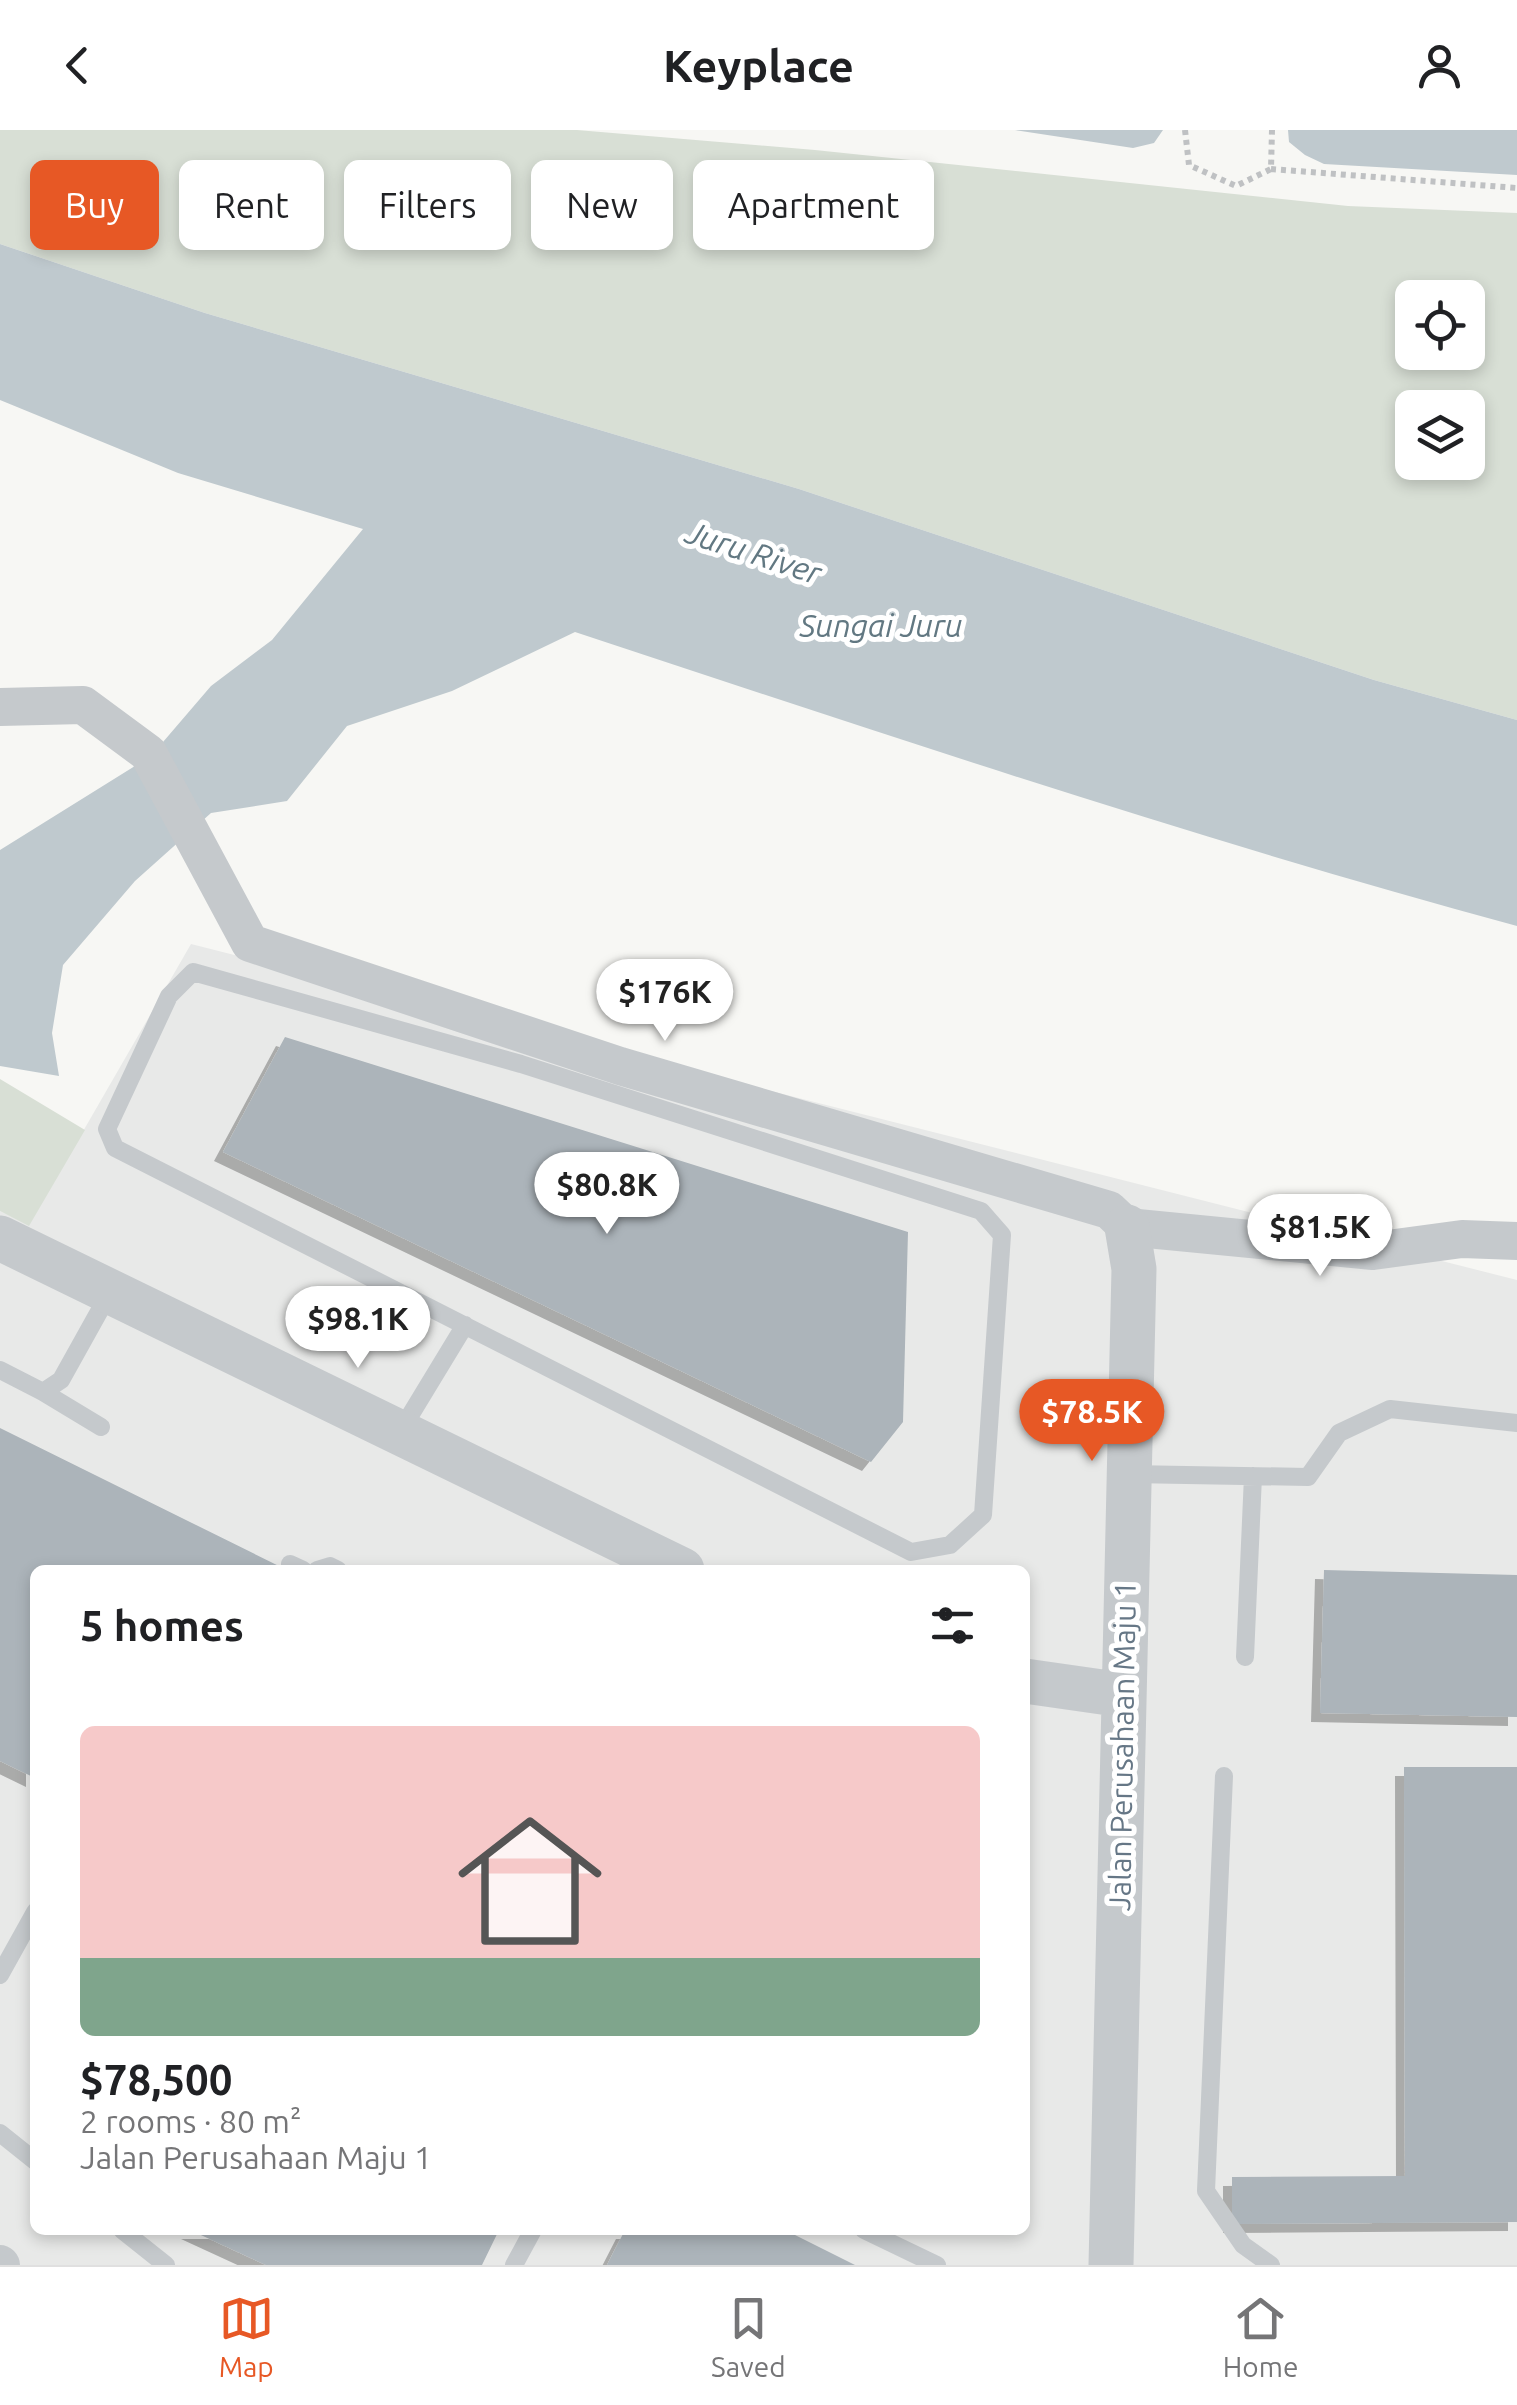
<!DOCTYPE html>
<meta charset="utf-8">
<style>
:root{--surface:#fff;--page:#f2f2f2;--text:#202124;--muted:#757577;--line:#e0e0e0;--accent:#e75825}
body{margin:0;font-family:Ubuntu,sans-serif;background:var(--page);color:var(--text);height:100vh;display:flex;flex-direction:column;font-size:38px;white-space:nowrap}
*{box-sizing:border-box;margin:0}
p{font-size:32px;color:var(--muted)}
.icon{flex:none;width:55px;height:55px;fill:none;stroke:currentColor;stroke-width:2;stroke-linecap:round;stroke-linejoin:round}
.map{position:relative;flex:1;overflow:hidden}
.details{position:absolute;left:30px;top:1435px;width:1000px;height:670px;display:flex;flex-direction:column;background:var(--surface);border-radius:15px;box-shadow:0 5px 15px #0003}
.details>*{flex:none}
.top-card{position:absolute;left:30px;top:30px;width:1000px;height:90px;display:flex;gap:20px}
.tools{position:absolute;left:1395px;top:150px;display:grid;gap:20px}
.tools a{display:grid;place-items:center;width:90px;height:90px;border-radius:15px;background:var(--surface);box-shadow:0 5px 15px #0003;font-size:50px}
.price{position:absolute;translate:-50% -85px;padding:0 22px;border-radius:35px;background:#fff;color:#222;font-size:32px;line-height:65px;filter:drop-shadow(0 2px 5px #0008)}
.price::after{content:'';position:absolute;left:50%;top:60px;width:30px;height:22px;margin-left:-15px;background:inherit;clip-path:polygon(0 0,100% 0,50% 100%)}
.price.current{background:var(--accent);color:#fff}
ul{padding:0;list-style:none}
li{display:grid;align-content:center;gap:20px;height:530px;padding:0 50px}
li span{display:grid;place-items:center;height:310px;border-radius:15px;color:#555}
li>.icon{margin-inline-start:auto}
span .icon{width:180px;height:180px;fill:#fffc;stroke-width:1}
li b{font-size:42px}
h2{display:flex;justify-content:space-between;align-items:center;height:120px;padding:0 50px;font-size:42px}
.tag{padding:0 35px;border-radius:15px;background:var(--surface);box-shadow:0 5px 15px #0003;font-size:35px;line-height:90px}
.tag.current{background:var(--accent);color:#fff}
header{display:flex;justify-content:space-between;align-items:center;height:130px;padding:0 50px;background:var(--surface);font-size:45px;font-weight:600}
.tab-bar{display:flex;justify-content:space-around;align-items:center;height:140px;border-top:2px solid var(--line);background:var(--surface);font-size:28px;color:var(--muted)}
.tab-bar a{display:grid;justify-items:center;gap:5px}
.tab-bar .current{color:var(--accent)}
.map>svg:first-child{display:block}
</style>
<header><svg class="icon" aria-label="back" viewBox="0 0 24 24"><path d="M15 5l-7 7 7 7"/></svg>Keyplace<svg class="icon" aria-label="person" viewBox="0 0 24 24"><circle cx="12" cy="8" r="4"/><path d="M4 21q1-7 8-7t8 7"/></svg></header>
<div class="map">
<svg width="1517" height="2135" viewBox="0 0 1517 2135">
<defs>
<filter id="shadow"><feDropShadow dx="-9" dy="9" stdDeviation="0" flood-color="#0004"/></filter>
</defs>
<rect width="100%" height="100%" fill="#f7f7f4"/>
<path fill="#e8e9e8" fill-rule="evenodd" d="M191 814 1517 1150V2135H0V1081L29 1095ZM35 1440H1025V2100H35Z"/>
<path fill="#d8dfd5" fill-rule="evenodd" d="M0 0H577L815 20 1348 76 1517 83V590L1374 550 799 359 205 183 0 114ZM1412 168H1468V222H1412ZM1412 278H1468V332H1412Z
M0 949 85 1000 29 1096 0 1081Z"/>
<path fill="#bfc9ce" d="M1015 0H1163L1154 13 1133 18Z
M1288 0H1517V45L1324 34 1305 25 1289 12Z
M0 114 205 183 799 359 1374 550 1517 590V796C1199 710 887 605 575 502L452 561 347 596 287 671 211 683 135 751 63 835 52 903 59 946 0 936V720L151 626 211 556 272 510 363 399 178 343 0 270Z"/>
<path fill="#acb4ba" filter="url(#shadow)" d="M285 907 908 1102 903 1292 871 1332 223 1022Z
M0 1298 287 1440H35V1648L0 1631Z
M1324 1440 1517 1445V1587L1320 1583Z
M1404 1637H1517V2092L1232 2094V2047L1405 2046Z
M190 2100H499L482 2135H266Z
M625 2100H785L855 2135H607Z"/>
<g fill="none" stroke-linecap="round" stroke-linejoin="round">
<path stroke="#bfc1c3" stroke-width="6" stroke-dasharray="5 5" stroke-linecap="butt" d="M1185 0 1189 35 1236 56 1271 39 1272 0
M1271 39 1517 58"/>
<path stroke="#c5c9cc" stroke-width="18" d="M193 842 521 934 981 1081 1002 1105 983 1385 950 1415 911 1422 115 1018 107 999 169 866Z
M0 1240 43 1262 61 1250 110 1162
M43 1262 101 1297
M400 1302 465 1195
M1129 1344 1308 1347 1339 1303 1390 1279 1517 1293
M290 1434 303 1440
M317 1440 330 1436 338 1440
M1245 1527 1253 1346
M1224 1646 1206 2061 1243 2115 1271 2135
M0 1845 35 1782
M0 2003 35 2031
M122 2100 166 2135
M864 2100 937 2135
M514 2135 533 2100"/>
<path stroke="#c5c9cc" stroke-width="38" d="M0 577 83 575 148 623 250 813 620 936 1109 1080 1127 1097 1373 1121 1462 1109 1517 1111
M0 2134 1 2135"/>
<path stroke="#c5c9cc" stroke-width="45" d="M0 1108 682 1440
M1025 1551 1123 1565
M1111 2135 1134 1139 1127 1097"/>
</g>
<g text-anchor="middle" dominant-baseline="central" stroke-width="10" stroke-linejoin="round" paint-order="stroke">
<g font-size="30" fill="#667786" stroke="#fff">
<text transform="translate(1122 1616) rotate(-89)">Jalan Perusahaan Maju 1</text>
</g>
<g font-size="32" font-style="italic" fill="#627882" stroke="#fff">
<text transform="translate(754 422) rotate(18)">Juru River</text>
<text x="881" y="495">Sungai Juru</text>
</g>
</g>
</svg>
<div class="tools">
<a><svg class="icon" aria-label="locate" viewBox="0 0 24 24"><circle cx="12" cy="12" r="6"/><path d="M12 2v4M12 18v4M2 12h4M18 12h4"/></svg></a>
<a><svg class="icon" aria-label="layers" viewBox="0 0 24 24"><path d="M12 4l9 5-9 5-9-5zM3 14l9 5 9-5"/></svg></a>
</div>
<b class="price" style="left:665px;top:914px">$176K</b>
<b class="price" style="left:607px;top:1107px">$80.8K</b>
<b class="price" style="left:1320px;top:1149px">$81.5K</b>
<b class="price" style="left:358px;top:1241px">$98.1K</b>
<b class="price current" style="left:1092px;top:1334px">$78.5K</b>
<div class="top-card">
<a class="tag current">Buy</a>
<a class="tag">Rent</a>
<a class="tag">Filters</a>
<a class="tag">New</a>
<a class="tag">Apartment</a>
</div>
<section class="details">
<h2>5 homes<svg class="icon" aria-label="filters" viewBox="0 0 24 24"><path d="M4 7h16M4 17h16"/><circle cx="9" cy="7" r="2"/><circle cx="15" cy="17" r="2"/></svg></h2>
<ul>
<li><span style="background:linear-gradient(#f6c9c9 75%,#7fa58c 0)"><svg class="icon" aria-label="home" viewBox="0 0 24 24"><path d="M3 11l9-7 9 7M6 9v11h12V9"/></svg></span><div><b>$78,500</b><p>2 rooms · 80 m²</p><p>Jalan Perusahaan Maju 1</p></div></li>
</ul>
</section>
</div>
<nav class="tab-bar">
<a class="current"><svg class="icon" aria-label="map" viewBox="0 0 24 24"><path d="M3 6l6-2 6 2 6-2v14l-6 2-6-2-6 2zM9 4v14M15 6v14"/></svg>Map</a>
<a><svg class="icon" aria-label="saved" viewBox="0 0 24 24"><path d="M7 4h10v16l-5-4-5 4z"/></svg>Saved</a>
<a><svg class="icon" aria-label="home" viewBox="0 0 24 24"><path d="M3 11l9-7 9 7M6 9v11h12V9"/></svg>Home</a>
</nav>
